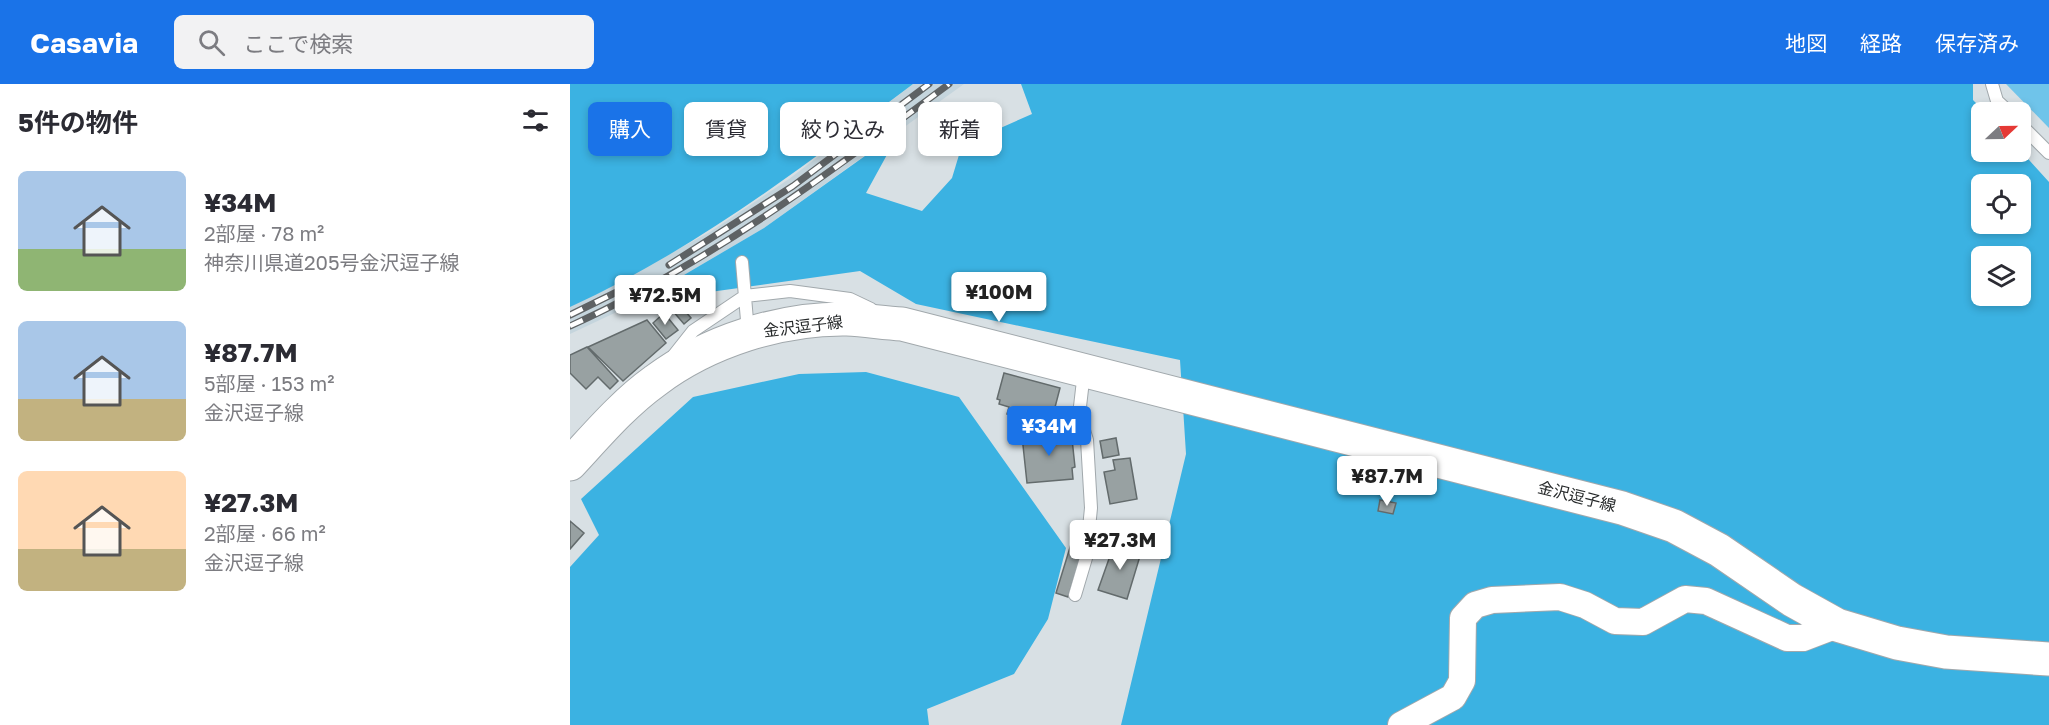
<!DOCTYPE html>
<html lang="ja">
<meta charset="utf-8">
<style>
:root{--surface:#fff;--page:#f2f2f3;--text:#2b2b33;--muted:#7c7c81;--accent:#1a73e8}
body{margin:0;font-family:"Golos Text","Noto Sans JP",sans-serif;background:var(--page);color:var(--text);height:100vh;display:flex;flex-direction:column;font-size:22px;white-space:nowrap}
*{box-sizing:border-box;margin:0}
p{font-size:20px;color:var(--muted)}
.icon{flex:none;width:33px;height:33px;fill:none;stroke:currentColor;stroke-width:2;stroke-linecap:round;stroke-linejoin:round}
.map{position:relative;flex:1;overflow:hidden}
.drawer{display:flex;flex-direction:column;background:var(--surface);width:570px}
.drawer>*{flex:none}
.top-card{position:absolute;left:18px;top:18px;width:570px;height:54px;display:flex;gap:12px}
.needle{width:39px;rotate:68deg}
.fabs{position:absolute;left:1401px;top:18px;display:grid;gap:12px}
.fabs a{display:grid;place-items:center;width:60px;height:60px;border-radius:9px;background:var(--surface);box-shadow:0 3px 9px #0003;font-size:30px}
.price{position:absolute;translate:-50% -51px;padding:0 14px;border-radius:6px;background:#fff;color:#222;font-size:20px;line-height:39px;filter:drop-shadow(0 2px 3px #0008)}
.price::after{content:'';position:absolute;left:50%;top:36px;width:18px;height:14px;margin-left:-9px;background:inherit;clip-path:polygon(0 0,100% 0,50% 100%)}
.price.on{background:var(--accent);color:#fff}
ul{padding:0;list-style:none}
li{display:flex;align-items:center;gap:18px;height:150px;padding:0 18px}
li span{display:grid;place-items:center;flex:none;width:168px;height:120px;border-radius:9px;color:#555}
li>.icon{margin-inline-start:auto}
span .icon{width:72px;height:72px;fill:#fffc;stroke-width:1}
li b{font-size:26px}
h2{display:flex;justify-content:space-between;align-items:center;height:72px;padding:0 18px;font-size:26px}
.tag{padding:0 21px;border-radius:9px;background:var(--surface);box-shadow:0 3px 9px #0003;font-size:21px;line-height:54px}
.tag.on{background:var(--accent);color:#fff}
header{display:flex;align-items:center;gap:36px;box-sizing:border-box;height:84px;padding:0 30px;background:var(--accent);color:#fff}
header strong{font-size:28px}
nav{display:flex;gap:33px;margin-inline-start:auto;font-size:21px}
.search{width:420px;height:54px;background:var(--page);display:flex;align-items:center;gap:15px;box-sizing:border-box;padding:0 21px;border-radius:9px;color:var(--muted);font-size:22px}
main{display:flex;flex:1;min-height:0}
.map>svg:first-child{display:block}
</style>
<header>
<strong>Casavia</strong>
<div class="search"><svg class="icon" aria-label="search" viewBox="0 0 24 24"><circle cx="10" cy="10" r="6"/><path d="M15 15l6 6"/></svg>ここで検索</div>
<nav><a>地図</a><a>経路</a><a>保存済み</a></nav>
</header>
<main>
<section class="drawer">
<h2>5件の物件<svg class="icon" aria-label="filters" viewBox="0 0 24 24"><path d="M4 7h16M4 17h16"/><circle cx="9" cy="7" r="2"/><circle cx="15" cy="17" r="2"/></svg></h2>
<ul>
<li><span style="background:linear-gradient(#a9c7e8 65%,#8fb573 0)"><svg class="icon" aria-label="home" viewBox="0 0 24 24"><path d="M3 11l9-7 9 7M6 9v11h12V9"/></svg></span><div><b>¥34M</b><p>2部屋 · 78 m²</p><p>神奈川県道205号金沢逗子線</p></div></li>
<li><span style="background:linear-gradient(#a9c7e8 65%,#c2b280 0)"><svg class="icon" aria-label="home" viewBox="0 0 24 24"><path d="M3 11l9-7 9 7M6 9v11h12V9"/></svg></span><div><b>¥87.7M</b><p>5部屋 · 153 m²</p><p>金沢逗子線</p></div></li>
<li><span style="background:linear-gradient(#ffd9b3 65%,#c2b280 0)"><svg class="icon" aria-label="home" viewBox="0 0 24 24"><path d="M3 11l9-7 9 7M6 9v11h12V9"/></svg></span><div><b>¥27.3M</b><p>2部屋 · 66 m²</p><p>金沢逗子線</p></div></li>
</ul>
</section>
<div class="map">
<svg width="1479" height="641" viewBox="0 0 1479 641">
<rect width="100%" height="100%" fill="#d8e0e4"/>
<path fill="#c5d5dd" d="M343 0H394L194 144 68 218 0 250V223L140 148 219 95Z"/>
<path fill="#6fc4ea" d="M1436 0H1479V44Z"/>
<path fill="#3bb2e2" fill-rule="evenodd" d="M0 0H343C233 83 126 165 0 223Z
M451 0H1403V16L1415 28H1412V68L1451 67 1479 98V641H551L616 370 610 276 346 220 290 187 68 218 194 144 330 47 296 109 352 127 382 94 392 61 462 30ZM1412 100H1450V140H1412ZM1412 172H1450V212H1412Z
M296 288 389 313 496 464 478 535 444 590 357 625 359 641H0V483L29 451 11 415 123 313 229 290Z"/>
<path fill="#98a1a2" stroke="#636b6c" stroke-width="1.5" d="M109 220 121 234 114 240 102 226Z
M94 229 108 246 96 255 83 239Z
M77 236 96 259 53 297 18 263Z
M17 263 48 297 40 305 28 293 16 305 0 289V271Z
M434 289 490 304 483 331 476 329 473 339 437 330 439 323 429 320 430 316 427 315Z
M498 347V355H502L505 383 502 384 503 395 457 399 452 352Z
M546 354 549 371 533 374 530 357Z
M560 374 567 415 540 420 534 388 545 386 543 376Z
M810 416 826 419 823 430 808 427Z
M0 437 14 449 0 465Z
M546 455 558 459 555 467 570 472 557 515 528 506Z
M502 457 514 461 498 513 486 509Z"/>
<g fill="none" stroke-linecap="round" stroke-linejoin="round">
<defs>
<path id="service" d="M1422 0 1427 17 1439 28
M1450 40 1479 69
M172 178 178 248
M104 271 123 247 175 212 220 207 280 215 301 225
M505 511 516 474 521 424 517 356 509 331 514 288"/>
<path id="minor" d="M831 641 883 613 892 597 893 534 905 521 922 516 990 513 1015 521 1045 537 1073 538 1115 515 1136 517 1217 554H1233L1267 541"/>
<path id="secondary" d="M0 380C27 351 53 320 85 297 138 257 211 234 277 235 296 236 314 239 332 240L1052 424 1104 442 1149 466 1222 516 1267 541 1327 559 1376 568 1479 575"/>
</defs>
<use href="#service" stroke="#a1a8ac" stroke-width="14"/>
<use href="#minor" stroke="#a1a8ac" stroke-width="28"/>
<use href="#secondary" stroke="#a1a8ac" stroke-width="35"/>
<use href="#service" stroke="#fff" stroke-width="12"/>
<use href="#minor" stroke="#fff" stroke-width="26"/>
<use href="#secondary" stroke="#fff" stroke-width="33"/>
<defs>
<path id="rail" d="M99 181 223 102 359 0
M0 231 65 199
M0 242C138 180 258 90 379 0"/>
</defs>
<use href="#rail" stroke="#5e6264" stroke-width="7"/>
<use href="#rail" stroke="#fff" stroke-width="4.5" stroke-dasharray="14" stroke-linecap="butt"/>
</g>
<g text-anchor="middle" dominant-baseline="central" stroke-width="6" stroke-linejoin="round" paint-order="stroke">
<g font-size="16" fill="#26292a" stroke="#fff">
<text transform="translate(233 242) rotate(-7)">金沢逗子線</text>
<text transform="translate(1007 412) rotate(14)">金沢逗子線</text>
</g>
</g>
</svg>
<div class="fabs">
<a><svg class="needle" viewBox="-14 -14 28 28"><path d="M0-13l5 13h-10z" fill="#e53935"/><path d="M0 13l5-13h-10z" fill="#7c7c81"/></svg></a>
<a><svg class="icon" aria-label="locate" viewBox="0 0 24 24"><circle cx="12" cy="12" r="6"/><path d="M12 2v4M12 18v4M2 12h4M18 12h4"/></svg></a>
<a><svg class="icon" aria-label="layers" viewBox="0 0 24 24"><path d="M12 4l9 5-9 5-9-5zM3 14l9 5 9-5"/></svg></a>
</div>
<b class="price" style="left:429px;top:239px">¥100M</b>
<b class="price" style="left:95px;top:242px">¥72.5M</b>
<b class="price on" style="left:479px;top:373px">¥34M</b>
<b class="price" style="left:817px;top:423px">¥87.7M</b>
<b class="price" style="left:550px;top:487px">¥27.3M</b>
<div class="top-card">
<a class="tag on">購入</a>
<a class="tag">賃貸</a>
<a class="tag">絞り込み</a>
<a class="tag">新着</a>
</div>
</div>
</main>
